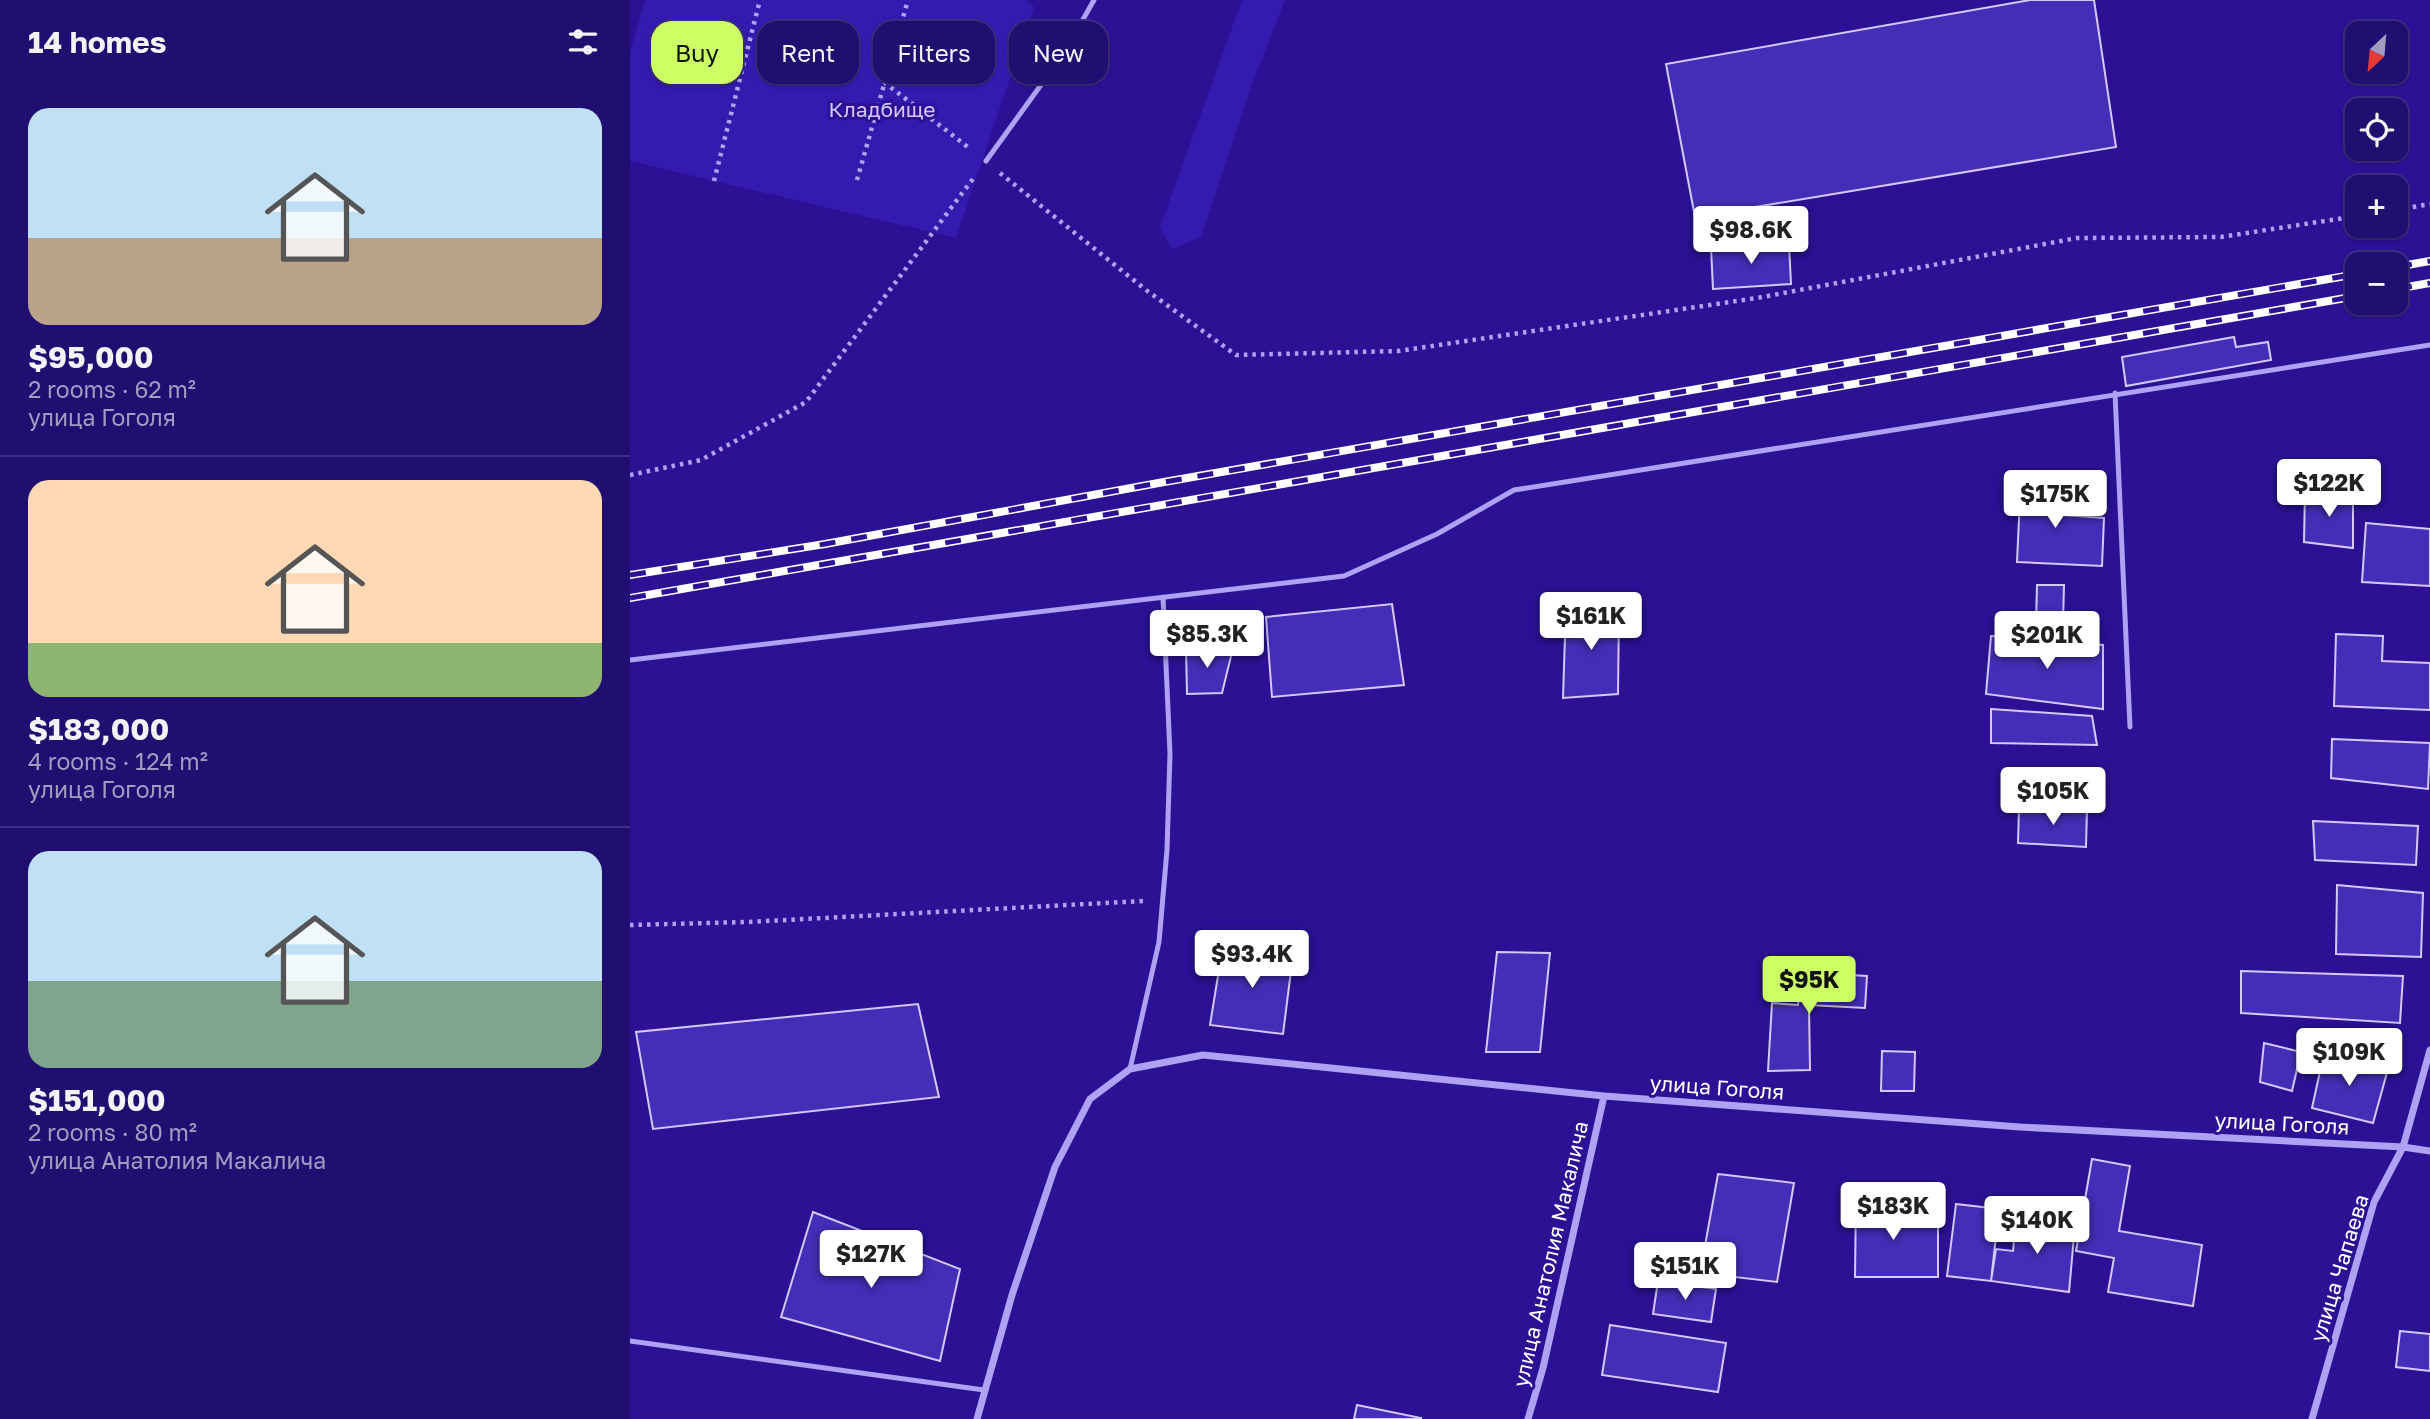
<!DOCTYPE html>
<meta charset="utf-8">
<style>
:root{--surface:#200e70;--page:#281775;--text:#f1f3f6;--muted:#a29cc3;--line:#3d2e83;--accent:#cbff63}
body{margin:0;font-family:"Golos Text",sans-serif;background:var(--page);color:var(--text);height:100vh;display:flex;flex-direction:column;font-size:26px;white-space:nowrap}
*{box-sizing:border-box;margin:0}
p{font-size:23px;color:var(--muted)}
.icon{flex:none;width:38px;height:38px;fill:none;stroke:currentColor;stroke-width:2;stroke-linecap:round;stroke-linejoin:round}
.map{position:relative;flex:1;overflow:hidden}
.drawer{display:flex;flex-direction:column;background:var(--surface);width:630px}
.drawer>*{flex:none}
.top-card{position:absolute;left:21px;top:21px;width:665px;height:63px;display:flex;gap:14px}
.needle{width:46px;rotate:206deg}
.fabs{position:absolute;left:1715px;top:21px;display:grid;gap:14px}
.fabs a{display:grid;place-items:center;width:63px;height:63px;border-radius:14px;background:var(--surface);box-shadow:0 2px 5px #0004,0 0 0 2px var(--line);font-size:35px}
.price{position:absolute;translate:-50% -60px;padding:0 16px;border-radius:7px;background:#fff;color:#222;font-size:23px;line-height:46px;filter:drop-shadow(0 2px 4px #0008)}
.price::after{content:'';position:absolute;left:50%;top:42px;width:21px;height:16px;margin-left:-10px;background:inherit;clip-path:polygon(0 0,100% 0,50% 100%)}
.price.active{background:var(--accent);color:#111}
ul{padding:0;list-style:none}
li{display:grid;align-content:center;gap:14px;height:371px;padding:0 28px}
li+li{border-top:2px solid var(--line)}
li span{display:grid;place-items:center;height:217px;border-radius:21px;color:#555}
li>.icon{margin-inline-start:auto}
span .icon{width:126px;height:126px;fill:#fffc;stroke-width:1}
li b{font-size:30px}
h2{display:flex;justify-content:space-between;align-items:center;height:84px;padding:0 28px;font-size:30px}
.pill{padding:0 24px;border-radius:21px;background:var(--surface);box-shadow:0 2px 5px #0004,0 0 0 2px var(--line);font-size:24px;line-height:63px}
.pill.active{background:var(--accent);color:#111}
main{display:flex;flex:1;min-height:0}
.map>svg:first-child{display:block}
</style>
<main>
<section class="drawer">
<h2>14 homes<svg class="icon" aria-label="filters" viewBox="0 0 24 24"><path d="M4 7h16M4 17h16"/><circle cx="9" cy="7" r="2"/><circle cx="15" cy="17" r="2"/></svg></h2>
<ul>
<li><span style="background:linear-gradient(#bfe0f5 60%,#b9a48a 0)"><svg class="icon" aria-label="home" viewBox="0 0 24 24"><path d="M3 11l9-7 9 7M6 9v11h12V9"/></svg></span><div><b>$95,000</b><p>2 rooms · 62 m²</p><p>улица Гоголя</p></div></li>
<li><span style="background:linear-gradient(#ffd9b3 75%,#8fb573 0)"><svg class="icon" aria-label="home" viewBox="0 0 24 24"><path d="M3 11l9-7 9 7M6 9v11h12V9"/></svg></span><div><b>$183,000</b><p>4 rooms · 124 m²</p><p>улица Гоголя</p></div></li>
<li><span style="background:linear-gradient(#bfe0f5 60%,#7fa58c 0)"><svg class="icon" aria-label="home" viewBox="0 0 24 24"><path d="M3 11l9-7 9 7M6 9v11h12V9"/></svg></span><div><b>$151,000</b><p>2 rooms · 80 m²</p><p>улица Анатолия Макалича</p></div></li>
</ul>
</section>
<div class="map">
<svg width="1800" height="1419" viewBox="0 0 1800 1419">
<rect width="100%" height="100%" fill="#2b1295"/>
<path fill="#341aaf" d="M15 0H396L404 7 326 238 0 161V53Z
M612 0H655L620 90 571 237 542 249 530 227Z"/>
<path fill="#462db8" stroke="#d2c9fd" stroke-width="2" d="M1400 0H1464L1486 147 1065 217 1036 64Z
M1159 244 1161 284 1083 289 1081 248Z
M1604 337 1606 347 1638 342 1641 360 1496 386 1492 357Z
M1391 476 1422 477 1420 514 1474 518 1472 566 1387 562Z
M1675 490 1723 497V548L1674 542Z
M1736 523 1800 529V586L1732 582Z
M1407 585H1434L1433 622 1406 624Z
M762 604 774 685 642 697 636 617Z
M936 606 989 608 988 694 933 698Z
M1706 634 1753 636 1752 661 1800 663V710L1704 706Z
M1361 636 1473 645V709L1356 694Z
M603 648 592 693 557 694 556 649Z
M1361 709 1462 716 1467 745 1361 743Z
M1702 739 1800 743 1798 789 1701 778Z
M1389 807 1457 809 1456 847 1388 843Z
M1683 821 1788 826 1786 865 1685 860Z
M1707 885 1793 893 1791 957 1706 954Z
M593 945 663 955 653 1034 580 1025Z
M867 952 920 953 910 1052H856Z
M1611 971 1773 976 1770 1023 1611 1013Z
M1170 972 1237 976 1235 1008 1179 1005 1180 1070 1138 1071 1142 1003 1168 1005Z
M288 1004 309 1097 23 1129 6 1032Z
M1634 1043 1671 1052 1662 1091 1630 1082Z
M1252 1051 1285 1052 1284 1091H1251Z
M1694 1053 1758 1069 1743 1123 1682 1108Z
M1462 1159 1500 1166 1489 1231 1572 1245 1563 1306 1478 1292 1484 1258 1446 1251Z
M1088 1174 1164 1183 1147 1282 1070 1273Z
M1226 1195H1262V1218L1308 1219V1277H1225Z
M1326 1204 1369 1209 1361 1281 1317 1276Z
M183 1212 330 1269 310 1361 151 1317Z
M1386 1219 1445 1225 1439 1292 1361 1281 1366 1249 1383 1251Z
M1028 1281 1086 1289 1081 1322 1023 1314Z
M980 1325 1096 1343 1088 1392 972 1375Z
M1770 1331 1800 1334V1371L1766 1367Z
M727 1405 791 1418V1419H724Z"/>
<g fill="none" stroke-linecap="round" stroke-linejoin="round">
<path stroke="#afa1f3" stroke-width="4.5" stroke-dasharray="3.5 5" stroke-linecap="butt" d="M254 82 339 148
M370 173 516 290 606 355 768 351 1127 298 1447 238 1591 237 1727 216
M227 180 278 0
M84 181 130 0
M1766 210 1800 204
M0 475 71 460 176 402 345 176
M0 925 118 922 513 901"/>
<path stroke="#afa1f3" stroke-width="5" d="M356 161 434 53 464 0
M1485 393 1500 727
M0 660 714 576 807 534 884 490 1800 345
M500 1069 529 942 537 850 540 754 533 597
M0 1341 354 1390"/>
<path stroke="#afa1f3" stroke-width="7" d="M347 1419 382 1295 425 1167 460 1099 500 1069 573 1055 974 1096 1390 1127 1773 1147 1800 1151
M898 1419 913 1368 974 1096
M1682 1419 1744 1202 1773 1147 1800 1050"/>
<defs>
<path id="rail" d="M1766 267 1800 261
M1766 289 1800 283
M0 575 195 544 534 482 1727 274
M0 598 1727 296"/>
</defs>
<use href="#rail" stroke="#fff" stroke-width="8"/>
<use href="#rail" stroke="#2b1295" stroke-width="5" stroke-dasharray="16" stroke-linecap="butt"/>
</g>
<g text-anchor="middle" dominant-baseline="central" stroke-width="6" stroke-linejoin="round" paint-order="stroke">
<g font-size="21" fill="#d2c9fd" stroke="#2b1295">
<text x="252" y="109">Кладбище</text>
</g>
<g font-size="21" fill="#fff" stroke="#2b1295">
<text transform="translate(1087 1087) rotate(4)">улица Гоголя</text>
<text transform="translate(1652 1123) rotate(3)">улица Гоголя</text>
<text transform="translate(920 1254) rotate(-77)">улица Анатолия Макалича</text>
<text transform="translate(1709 1268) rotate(-73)">улица Чапаева</text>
</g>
</g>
</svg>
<div class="fabs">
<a><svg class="needle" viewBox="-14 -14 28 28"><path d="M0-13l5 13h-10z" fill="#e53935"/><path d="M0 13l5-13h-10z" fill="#a29cc3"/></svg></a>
<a><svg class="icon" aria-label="locate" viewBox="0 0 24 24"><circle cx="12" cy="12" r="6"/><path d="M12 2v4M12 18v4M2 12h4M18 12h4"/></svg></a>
<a>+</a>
<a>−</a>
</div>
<b class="price" style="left:1121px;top:266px">$98.6K</b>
<b class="price" style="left:1699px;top:519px">$122K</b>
<b class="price" style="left:1425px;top:530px">$175K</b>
<b class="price" style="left:961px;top:652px">$161K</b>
<b class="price" style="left:577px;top:670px">$85.3K</b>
<b class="price" style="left:1417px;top:671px">$201K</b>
<b class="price" style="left:1423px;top:827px">$105K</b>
<b class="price" style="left:622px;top:990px">$93.4K</b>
<b class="price active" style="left:1179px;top:1016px">$95K</b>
<b class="price" style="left:1719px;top:1088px">$109K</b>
<b class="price" style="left:1263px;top:1242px">$183K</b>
<b class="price" style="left:1407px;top:1256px">$140K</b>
<b class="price" style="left:241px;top:1290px">$127K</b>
<b class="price" style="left:1055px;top:1302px">$151K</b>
<div class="top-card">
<a class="pill active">Buy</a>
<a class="pill">Rent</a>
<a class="pill">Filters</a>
<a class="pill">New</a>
</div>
</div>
</main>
